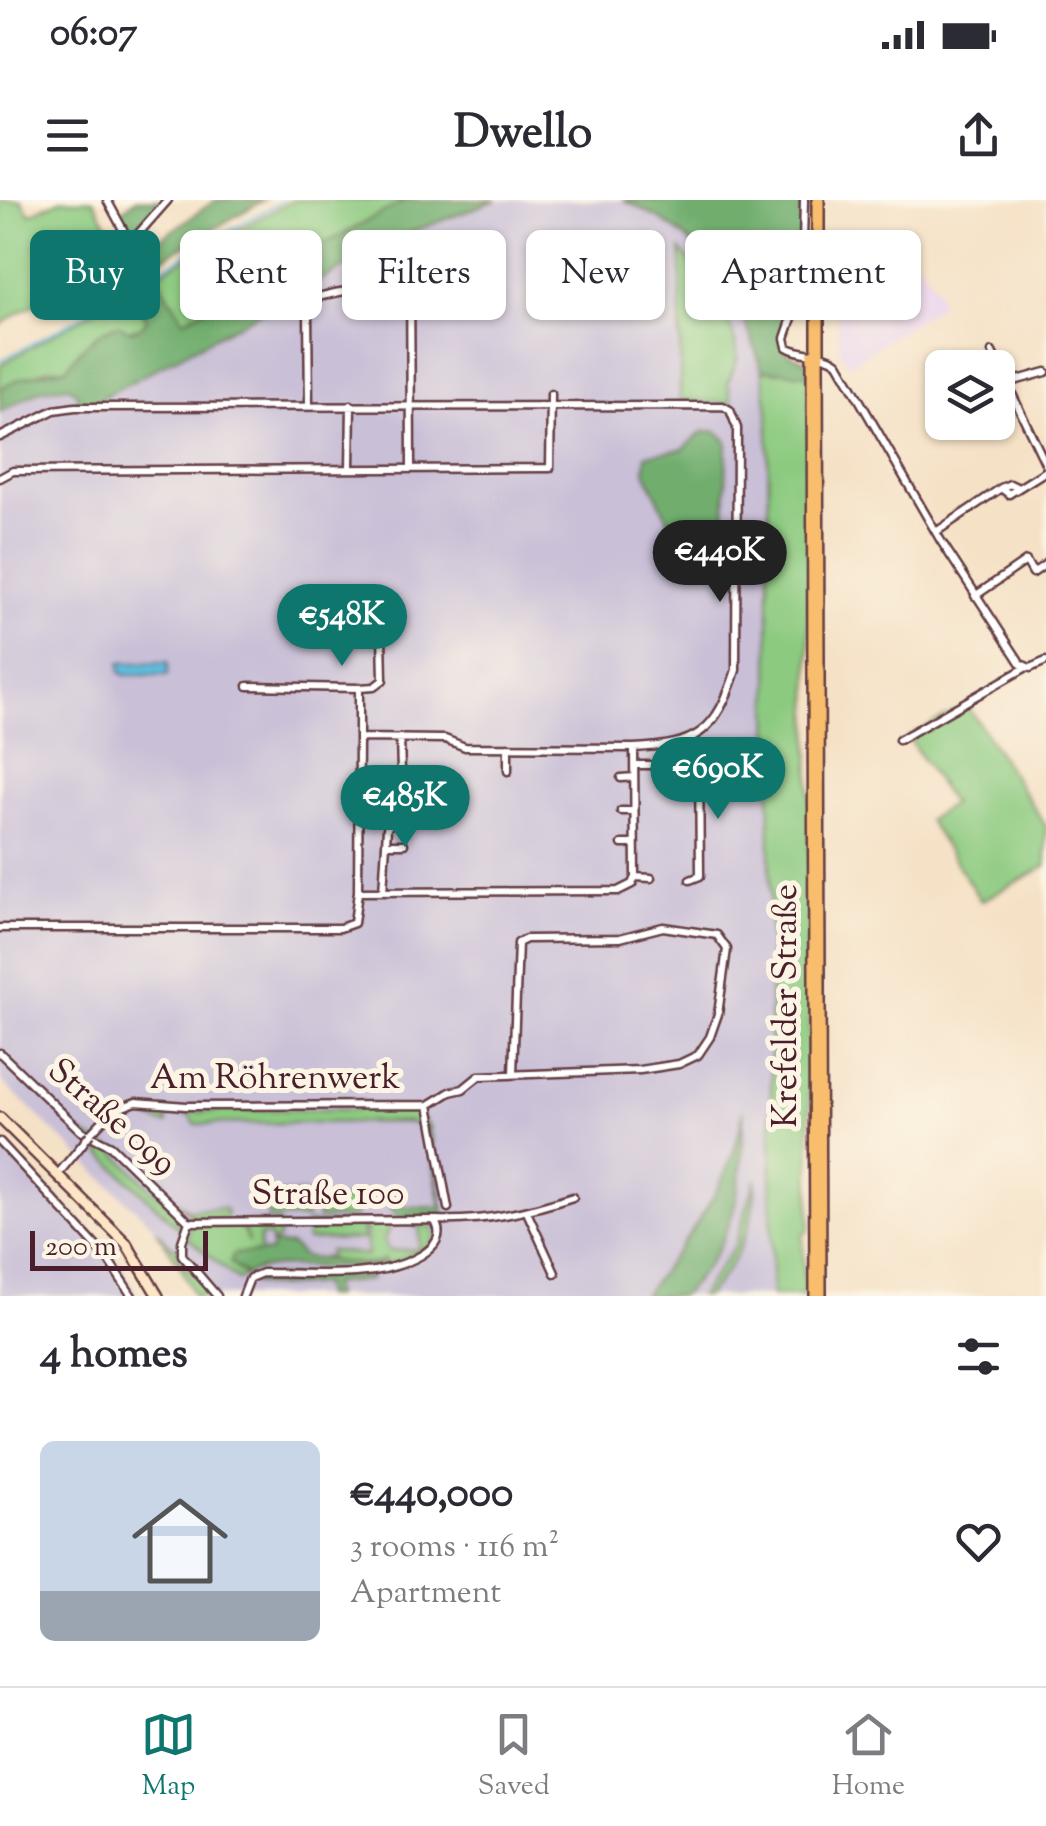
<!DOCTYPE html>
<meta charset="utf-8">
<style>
:root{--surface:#fff;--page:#f2f2f3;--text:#2b2b33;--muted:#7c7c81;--line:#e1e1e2;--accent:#0f766e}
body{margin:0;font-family:"Sorts Mill Goudy",serif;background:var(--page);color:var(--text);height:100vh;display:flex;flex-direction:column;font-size:38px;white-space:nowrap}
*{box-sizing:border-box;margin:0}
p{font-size:32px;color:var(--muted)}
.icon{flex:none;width:55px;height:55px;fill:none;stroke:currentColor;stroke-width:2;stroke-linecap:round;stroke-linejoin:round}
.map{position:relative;height:1096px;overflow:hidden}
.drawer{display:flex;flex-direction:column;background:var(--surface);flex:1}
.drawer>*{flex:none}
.guide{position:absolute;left:30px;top:30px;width:988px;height:90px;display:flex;gap:20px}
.buttons{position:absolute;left:925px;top:150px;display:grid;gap:20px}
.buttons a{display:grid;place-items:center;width:90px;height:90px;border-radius:15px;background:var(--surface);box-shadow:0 2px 8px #0004;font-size:50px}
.scale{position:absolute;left:30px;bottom:25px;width:178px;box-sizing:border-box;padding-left:10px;border:5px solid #4a1f2b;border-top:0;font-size:28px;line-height:35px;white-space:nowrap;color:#4a1f2b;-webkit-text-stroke:8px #fcf5e5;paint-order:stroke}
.price{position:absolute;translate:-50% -85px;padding:0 22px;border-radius:35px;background:var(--accent);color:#fff;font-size:32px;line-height:65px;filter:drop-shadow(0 2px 5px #0008)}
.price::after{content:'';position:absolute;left:50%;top:60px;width:30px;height:22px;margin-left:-15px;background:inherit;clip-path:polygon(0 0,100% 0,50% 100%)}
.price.active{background:#222;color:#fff}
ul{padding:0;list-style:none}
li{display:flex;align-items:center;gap:30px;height:250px;padding:0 40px}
li span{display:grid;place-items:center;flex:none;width:280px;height:200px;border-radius:15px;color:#555}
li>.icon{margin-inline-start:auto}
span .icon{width:120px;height:120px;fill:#fffc;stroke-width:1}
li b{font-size:42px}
h2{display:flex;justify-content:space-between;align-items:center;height:120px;padding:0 40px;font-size:42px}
.tag{padding:0 35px;border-radius:15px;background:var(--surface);box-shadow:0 2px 8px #0004;font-size:35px;line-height:90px}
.tag.active{background:var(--accent);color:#fff}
.status{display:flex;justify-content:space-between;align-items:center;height:70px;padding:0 50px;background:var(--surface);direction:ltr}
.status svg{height:28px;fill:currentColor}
header{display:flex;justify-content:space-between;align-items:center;height:130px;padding:0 40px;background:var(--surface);font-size:45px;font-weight:700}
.tabs{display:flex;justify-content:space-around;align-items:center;height:140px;border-top:2px solid var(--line);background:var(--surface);font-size:28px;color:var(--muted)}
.tabs a{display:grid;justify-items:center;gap:5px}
.tabs .active{color:var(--accent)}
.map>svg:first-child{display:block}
</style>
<div class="status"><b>06:07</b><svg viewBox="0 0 49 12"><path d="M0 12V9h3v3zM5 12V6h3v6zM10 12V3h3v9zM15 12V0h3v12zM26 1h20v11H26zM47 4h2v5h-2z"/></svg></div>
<header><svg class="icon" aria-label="menu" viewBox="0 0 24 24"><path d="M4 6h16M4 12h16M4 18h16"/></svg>Dwello<svg class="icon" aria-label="share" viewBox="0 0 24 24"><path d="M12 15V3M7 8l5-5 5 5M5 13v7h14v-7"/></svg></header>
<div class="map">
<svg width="1046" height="1096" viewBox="0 0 1046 1096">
<rect width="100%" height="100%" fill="#fcf5e5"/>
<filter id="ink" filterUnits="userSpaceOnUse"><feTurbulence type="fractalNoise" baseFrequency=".01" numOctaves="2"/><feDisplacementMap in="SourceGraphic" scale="20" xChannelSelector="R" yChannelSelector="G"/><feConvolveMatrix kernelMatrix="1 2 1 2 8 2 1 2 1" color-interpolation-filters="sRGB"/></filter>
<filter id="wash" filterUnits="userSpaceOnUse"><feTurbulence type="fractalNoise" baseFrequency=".0048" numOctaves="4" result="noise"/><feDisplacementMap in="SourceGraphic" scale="40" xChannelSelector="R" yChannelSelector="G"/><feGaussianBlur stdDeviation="2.25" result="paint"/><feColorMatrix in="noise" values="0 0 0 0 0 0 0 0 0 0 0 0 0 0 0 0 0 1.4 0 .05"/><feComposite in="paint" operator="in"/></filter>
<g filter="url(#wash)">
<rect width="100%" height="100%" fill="#f5e1c6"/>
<path fill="#e9d2ed" d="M902 53 915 58 937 89 941 104 849 165 840 152 835 86 853 85 855 67Z"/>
<path fill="#c9bfd7" d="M496 0H623L653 14 696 45 723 77 755 144 762 170 768 211 772 1096H194L181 1067 155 1028 0 880V212L41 190 68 186 92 203 404 35Z
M0 938 105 1045 122 1066 137 1096H0Z"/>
<path fill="#8cca80" stroke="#6b7456" stroke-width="2.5" d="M0 0H21L30 14 60 0H93L126 59 22 111 0 125Z
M293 0H406L183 121 155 75Z
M681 50 713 89 732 131 738 157 728 183 732 203 680 200Z
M130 90 147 120 142 128 98 134 89 146 80 150 68 168 48 169 0 189V165Z
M762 170 809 174 810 1024 808 1031 803 1035 804 1096H772L768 211Z
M967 505 1046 626V666L981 701 928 620 952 604 908 537Z
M415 909 429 927 407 922 195 924 190 915H167V924C144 919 146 908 119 922L116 929H109C138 906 180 913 215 912L218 910Z
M76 930 111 949 177 1013 182 1020V1031Z
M756 979C754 1027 738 1062 706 1096H700L735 1046Z
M268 994H306V1018H268Z
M352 999 357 1003 355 1017 318 1018V1005L323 1000Z
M177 1002 189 1010 224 1008 227 1013 225 1018H194Z
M196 1023H239L249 1043 242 1023H279V1027L273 1028 279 1032V1039L271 1043 270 1036H260V1052L238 1055 230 1062 245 1076 238 1080 188 1038 189 1028Z
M307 1023H362L363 1039 307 1040Z
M392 1023 384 1039 388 1051 419 1049 420 1027H415V1023L429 1024 436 1035 426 1049 386 1065 384 1061C368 1067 338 1065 321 1057H329V1051H333L367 1055 366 1024Z
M156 1030 171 1046 178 1048 181 1062 214 1096H194L181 1067Z"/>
<path fill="#71ae6e" stroke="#5e664c" stroke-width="2.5" d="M136 0H159L137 32H130L120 19 121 11Z
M216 0H264L163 58 154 43Z
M406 0H496L404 35 92 203H77V193L68 186 41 190 0 212V189C20 175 45 173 67 168 77 152 99 129 118 125L130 131 142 127 147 119 130 90 155 75 184 120Z
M623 0H802L801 81 782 138 787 153 806 161 809 174 762 170C738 89 703 34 623 0Z
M716 231 727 241 724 365 684 356 680 330 671 326 645 271 646 255 683 249 702 232Z
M743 910C743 984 738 1042 681 1096H643C685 1040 736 981 743 910Z
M423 927 429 928 445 1017H397L391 1008 392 992H399L404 1007H441L431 949Z
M271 1044 291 1045 304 1057 363 1064H376L383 1059 386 1065C346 1075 273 1056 246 1075L230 1062 234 1054 271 1052Z
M273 1076H370L371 1080 332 1084 334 1096H324L322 1084 271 1087 253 1083Z"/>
<path fill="#5ebddc" stroke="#546e84" stroke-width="2.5" d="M168 462V475H124L120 472V463Z"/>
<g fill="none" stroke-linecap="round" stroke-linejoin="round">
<path stroke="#5ebddc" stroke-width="2.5" d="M151 74 284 0
M86 113 145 77
M0 161 82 116"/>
</g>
</g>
<g filter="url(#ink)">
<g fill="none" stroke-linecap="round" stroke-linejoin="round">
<defs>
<path id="street" d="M107 0 145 70
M804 0 802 89 785 138 787 147C803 157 824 151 838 163L941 341 1021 464 1030 468 1046 461
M131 42 168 0
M410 49 411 267
M992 152 1046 265
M1007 183 1046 172
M309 206 308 113 313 99C337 90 395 80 407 109
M0 237 54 210 75 207 723 206 730 210 737 228 736 470C716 532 698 545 634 548
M350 268 351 205
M0 278 13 271 550 268 551 194
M1001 288 1009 294 1046 271
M936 332 1001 288 1010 284 1018 288
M975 396 1026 361 1033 373 1046 364
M248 486 359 488V538
M359 488 374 487 383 480 382 435
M359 538 445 539 465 547 634 548 635 677 632 684 618 691 358 692Z
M400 538 401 572
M899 540 1025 468
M508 547V571
M634 565H650
M621 578 634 577
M621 611H634
M387 644H404
M622 644H634
M635 677 651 678
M690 680 700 676 699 560 692 539
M383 692 387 628 398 615 399 605
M0 728H340L354 723 358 692
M0 853 81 931 111 946 189 1022
M429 905 448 1008
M90 934 112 911 136 902 186 906 429 905 450 892 463 889 479 876 640 870 679 864 698 855 710 837 718 814 727 749 717 735 663 727 620 738 526 739 518 743 513 873
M0 942 107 1058 132 1096
M58 974 81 946
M527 1012 555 1073
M436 1020C485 1022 527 1012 573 997
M217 1096 182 1055V1042L189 1022 434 1020C455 1050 397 1068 374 1071 338 1076 299 1073 262 1073L250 1078 243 1096"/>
<path id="secondary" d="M0 918 126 1043 158 1096"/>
<path id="primary" d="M812 155 815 1096
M818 156 821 1096"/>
<path id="highway" d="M818 0V156"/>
</defs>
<use href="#street" stroke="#643c42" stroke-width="11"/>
<use href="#secondary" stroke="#643c42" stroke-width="14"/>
<use href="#primary" stroke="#643c42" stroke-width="14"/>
<use href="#highway" stroke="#643c42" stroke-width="16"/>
<use href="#street" stroke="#fff" stroke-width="6"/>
<use href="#secondary" stroke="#fde5c5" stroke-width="9"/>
<use href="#primary" stroke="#f9be6d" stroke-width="9"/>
<use href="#highway" stroke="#f9be6d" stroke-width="11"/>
<defs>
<path id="street-bridge" d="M81 946 90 934"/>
</defs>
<use href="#street-bridge" stroke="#643c42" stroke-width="11" stroke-linecap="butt"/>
<use href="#street-bridge" stroke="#fff" stroke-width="6"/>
</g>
</g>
<g text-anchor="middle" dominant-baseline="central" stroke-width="10" stroke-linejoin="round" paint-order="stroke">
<g font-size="35" fill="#4a1f2b" stroke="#fcf5e5">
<text transform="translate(787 806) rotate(-90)">Krefelder Straße</text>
<text x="275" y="879">Am Röhrenwerk</text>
<text transform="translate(111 918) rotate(41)">Straße 099</text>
<text x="328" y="995">Straße 100</text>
</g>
</g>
</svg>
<div class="buttons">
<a><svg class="icon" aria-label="layers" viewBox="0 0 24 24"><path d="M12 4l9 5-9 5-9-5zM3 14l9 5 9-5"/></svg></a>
</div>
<div class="scale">200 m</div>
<b class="price active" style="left:720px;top:405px">€440K</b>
<b class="price" style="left:342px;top:469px">€548K</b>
<b class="price" style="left:718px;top:622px">€690K</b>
<b class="price" style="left:405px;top:650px">€485K</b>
<div class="guide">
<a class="tag active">Buy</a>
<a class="tag">Rent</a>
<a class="tag">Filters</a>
<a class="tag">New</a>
<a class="tag">Apartment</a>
</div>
</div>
<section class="drawer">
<h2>4 homes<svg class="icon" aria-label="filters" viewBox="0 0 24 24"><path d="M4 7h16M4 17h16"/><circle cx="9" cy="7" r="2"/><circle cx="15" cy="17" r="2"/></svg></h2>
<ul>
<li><span style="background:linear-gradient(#c9d6e8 75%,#9aa5b1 0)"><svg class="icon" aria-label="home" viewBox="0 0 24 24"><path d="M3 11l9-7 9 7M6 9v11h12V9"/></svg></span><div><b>€440,000</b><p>3 rooms · 116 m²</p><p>Apartment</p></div><svg class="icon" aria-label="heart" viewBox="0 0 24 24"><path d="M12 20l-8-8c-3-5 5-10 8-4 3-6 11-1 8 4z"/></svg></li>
</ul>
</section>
<nav class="tabs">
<a class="active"><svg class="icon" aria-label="map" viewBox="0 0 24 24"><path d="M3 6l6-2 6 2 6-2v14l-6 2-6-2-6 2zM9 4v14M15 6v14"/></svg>Map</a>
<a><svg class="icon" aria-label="saved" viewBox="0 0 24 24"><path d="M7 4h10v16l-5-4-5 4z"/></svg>Saved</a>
<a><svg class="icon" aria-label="home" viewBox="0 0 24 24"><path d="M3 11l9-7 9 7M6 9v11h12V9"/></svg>Home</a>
</nav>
